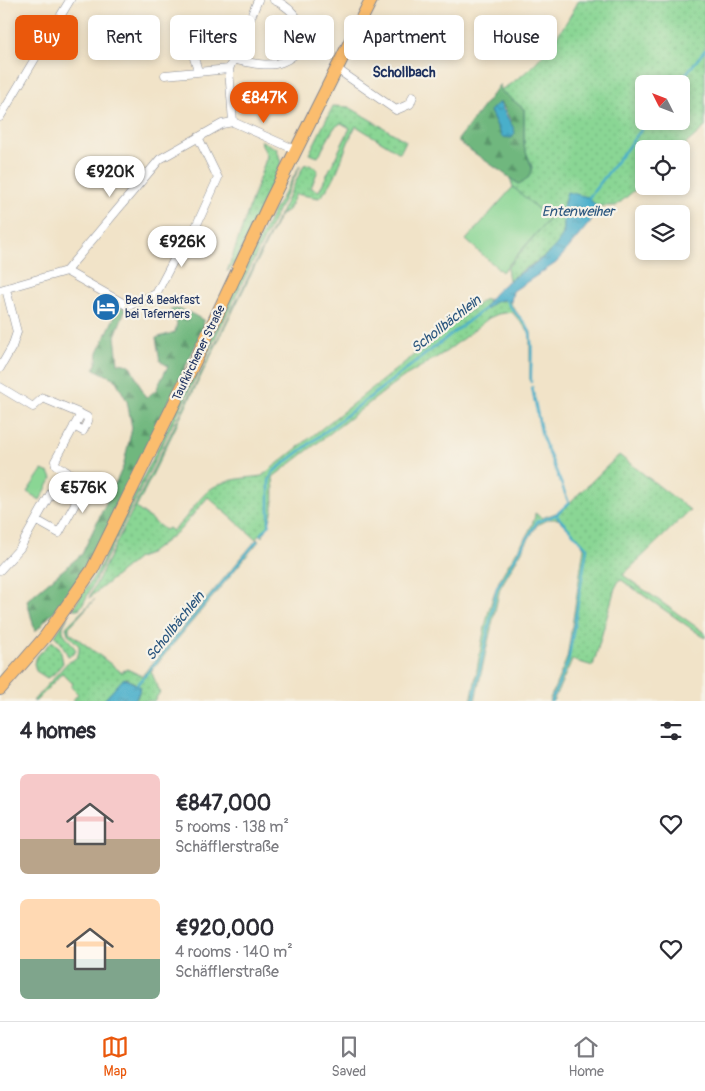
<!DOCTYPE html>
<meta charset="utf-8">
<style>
:root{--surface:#fff;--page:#f7f7f7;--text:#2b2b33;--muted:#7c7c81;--line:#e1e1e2;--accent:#ea580c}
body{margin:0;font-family:Pangolin,sans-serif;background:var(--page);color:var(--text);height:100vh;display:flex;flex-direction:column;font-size:19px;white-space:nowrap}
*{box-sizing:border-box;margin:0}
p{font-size:16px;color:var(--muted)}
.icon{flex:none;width:28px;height:28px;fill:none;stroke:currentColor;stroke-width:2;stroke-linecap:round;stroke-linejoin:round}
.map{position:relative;height:701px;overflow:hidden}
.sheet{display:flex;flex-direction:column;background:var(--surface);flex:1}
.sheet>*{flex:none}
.hud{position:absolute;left:15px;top:15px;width:675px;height:45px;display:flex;gap:10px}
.needle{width:32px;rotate:312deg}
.controls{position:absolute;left:635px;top:75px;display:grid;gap:10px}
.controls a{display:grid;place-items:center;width:55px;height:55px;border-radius:8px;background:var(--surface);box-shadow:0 2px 8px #0003;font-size:25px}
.price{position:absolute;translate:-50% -42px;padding:0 11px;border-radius:18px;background:#fff;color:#222;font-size:16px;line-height:32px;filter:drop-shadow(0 1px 2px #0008)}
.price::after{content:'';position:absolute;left:50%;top:30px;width:15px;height:11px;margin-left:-8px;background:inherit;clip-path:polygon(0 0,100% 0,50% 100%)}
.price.selected{background:var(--accent);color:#fff}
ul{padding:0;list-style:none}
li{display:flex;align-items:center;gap:15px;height:125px;padding:0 20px}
li span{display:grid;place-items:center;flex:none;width:140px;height:100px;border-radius:8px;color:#555}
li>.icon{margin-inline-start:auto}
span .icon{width:60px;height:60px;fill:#fffc;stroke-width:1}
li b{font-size:21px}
h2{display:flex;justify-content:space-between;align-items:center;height:60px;padding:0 20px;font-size:21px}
.pill{padding:0 18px;border-radius:8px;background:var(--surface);box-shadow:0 2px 8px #0003;font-size:18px;line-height:45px}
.pill.selected{background:var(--accent);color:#fff}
.tab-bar{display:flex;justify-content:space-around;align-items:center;height:70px;border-top:1px solid var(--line);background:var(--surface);font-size:14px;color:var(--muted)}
.tab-bar a{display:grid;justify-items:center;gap:2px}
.tab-bar .selected{color:var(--accent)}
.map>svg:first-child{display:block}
</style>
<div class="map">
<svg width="705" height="701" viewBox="0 0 705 701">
<defs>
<pattern id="grass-dots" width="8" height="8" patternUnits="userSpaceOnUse" patternTransform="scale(1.25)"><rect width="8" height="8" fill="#8ad694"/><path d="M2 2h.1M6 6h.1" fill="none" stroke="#76b882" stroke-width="1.8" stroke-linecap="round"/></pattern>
<pattern id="forest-firs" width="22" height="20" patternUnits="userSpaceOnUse" patternTransform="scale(1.25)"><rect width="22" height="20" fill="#6fb77e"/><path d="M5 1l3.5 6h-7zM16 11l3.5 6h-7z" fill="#5a956a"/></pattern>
<pattern id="water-ripples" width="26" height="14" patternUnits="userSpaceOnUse" patternTransform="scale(1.25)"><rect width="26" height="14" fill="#4aafca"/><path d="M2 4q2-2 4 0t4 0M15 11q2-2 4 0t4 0" fill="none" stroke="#3d8fa7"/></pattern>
</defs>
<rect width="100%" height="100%" fill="#f7f3e8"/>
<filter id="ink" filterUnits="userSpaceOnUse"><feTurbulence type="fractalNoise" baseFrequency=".02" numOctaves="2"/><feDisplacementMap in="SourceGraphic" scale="10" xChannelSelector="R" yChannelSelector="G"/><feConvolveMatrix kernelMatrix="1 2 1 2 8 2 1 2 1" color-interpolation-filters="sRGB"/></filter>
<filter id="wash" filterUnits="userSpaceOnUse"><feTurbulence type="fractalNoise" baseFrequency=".0096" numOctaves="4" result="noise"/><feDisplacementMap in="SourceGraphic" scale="20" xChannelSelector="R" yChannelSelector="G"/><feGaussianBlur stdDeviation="1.12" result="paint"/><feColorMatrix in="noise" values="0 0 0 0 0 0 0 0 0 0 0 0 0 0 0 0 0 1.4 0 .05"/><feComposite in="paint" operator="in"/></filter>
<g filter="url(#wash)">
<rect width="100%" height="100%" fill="#f1e3c8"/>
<path fill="url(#grass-dots)" stroke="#528279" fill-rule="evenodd" d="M579 0H705V127L680 149H644V182L616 206H596L585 197 567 195C560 207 565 217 564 230 561 252 524 267 509 280L507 268 549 219 513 187 510 178 519 184 532 167 524 146V109L500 90C535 72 561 34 579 0ZM644 84H681V121H644Z
M333 106 349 107 406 141 400 153 356 126C342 149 340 179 319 198L296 194 288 210 280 215 136 508 165 530 168 528 172 531C188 519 197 498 212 488 226 479 246 478 262 476L483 300 488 299 484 310 495 301 508 300 531 332V382H530V333L512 312 498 314 489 318 447 351 402 378 273 477C275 498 274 520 262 537L259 534 256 539 208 497 180 530 149 554 138 558 89 598 304 165 310 164 318 170 311 188 319 191 350 128 341 123 334 128 318 157 309 154Z
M260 140 277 149 281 163 235 263 227 272 267 156Z
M300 166 111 549 83 604 79 609H73L99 568 273 212Z
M619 455 690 510 623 575 705 633V638L620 579 615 588 593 666 572 660 553 701H549L567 658 584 548 581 542 558 519H550L537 525 500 588 475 701H471C479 665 484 614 499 581 506 565 536 527 535 513L542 518 561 511Z
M257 539 259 541 151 671 160 692 154 701H135L139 693 138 685 126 678 103 701H72L78 694 71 687 73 684 62 673 36 701H33L67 663C76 659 80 656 79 646L68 634 66 627 95 599 69 627V632L121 672 127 669 142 676Z
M69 615 63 626V632L76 650 74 654 68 656 62 644 55 636Z
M52 641 60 648 63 663 53 675 47 678 36 671 34 663 38 655Z"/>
<path fill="url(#forest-firs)" stroke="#45736e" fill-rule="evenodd" d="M500 84V90L524 109V146L532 168 529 177 519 184 457 141ZM502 104 511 121 502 137 490 111Z
M120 305 125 310 115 336 118 363 130 365 146 398 156 390 168 366 160 361 156 338 175 332 177 323 172 318 170 310C180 306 194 315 203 320L204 328 108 528 65 599 35 632 27 600 82 554 123 467 132 428 127 401 115 379 94 369 97 361 98 352Z"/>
<path fill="#8ad694" stroke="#528279" d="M513 187 549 219 502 272 466 240Z
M42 470 49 473 52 478 40 500 27 492Z"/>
<path fill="url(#water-ripples)" stroke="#326f94" d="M499 102 514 129 515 133 512 138 502 137 490 111Z
M567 192 588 197 596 206 591 221 556 263 513 291 511 302C500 296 492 304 483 311 497 276 543 269 561 238 567 228 562 217 563 207 564 202 566 197 567 192Z
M124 678 141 687 135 701H103Z"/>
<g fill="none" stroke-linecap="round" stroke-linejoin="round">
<path stroke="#4aafca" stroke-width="2.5" d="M678 84 705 50
M587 200 648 121
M505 298C510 311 523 317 529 330 534 342 530 368 531 382
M261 535 269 525V481L273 472 484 309
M137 685 257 541
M473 701 497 588 537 522 557 514 569 503 542 436 532 387
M551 701 568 662 587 548 556 515"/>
</g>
</g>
<g filter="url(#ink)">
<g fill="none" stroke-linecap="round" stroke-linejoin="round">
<defs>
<path id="minor" d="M232 59C247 62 267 68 282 62 318 47 303 12 274 0
M337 69 396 110 410 104 413 96
M198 71 194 58 207 21
M165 75 229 69
M0 117 70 0
M233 122 229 69 258 0
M66 271 128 306 156 294 179 250 189 242 218 178 198 137
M0 290 66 271 160 159 222 124 233 122 296 150
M0 368 12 347 17 332 6 289
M0 387 33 407 43 398 81 414 55 461 56 465 64 470 20 548 0 570
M74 426 83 431 88 421 87 417 81 414
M36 520 59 533 86 484 64 470"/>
<path id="primary" d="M0 689 45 637 92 570 198 355 270 202 371 0"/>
</defs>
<use href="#minor" stroke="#868993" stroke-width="9"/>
<use href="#primary" stroke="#868993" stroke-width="14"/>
<use href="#minor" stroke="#fff" stroke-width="8"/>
<use href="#primary" stroke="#fbbd6e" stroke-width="12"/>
</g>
</g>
<defs>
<symbol id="hotel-disc" viewBox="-11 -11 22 22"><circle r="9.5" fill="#1f6fb2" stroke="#f7f3e8"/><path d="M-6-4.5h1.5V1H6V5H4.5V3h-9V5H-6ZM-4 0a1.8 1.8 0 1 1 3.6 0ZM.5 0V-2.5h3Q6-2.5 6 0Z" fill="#fff"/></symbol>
</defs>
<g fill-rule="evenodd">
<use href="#hotel-disc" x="90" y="291" width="32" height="32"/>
</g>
<g text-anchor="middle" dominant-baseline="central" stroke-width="4.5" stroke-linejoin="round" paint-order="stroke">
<g font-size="12" fill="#1b2f5e" stroke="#f7f3e8" text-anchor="start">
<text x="125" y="300">Bed &amp; Beakfast<tspan x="125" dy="14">bei Taferners</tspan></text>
</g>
<g font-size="12" fill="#1b2f5e" stroke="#f7f3e8">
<text transform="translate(199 353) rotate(-64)">Taufkirchener Straße</text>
</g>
<g font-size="14" font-weight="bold" fill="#1b2f5e" stroke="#f7f3e8">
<text x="404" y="72">Schollbach</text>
</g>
<g font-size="14" font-style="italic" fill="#29557e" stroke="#f7f3e8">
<text x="578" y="211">Entenweiher</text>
<text transform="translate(446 324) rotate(-38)">Schollbächlein</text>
<text transform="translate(175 626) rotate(-51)">Schollbächlein</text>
</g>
</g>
</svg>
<div class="controls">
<a><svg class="needle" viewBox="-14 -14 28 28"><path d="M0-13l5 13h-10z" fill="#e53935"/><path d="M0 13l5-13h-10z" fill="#7c7c81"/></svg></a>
<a><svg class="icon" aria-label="locate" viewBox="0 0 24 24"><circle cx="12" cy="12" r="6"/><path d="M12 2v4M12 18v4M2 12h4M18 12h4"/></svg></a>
<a><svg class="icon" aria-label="layers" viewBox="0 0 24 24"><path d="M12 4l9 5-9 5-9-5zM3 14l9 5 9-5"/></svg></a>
</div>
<b class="price selected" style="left:264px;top:124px">€847K</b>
<b class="price" style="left:110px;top:198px">€920K</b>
<b class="price" style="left:182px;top:268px">€926K</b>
<b class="price" style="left:83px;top:514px">€576K</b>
<div class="hud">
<a class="pill selected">Buy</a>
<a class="pill">Rent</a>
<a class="pill">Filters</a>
<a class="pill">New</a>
<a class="pill">Apartment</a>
<a class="pill">House</a>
</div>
</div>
<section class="sheet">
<h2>4 homes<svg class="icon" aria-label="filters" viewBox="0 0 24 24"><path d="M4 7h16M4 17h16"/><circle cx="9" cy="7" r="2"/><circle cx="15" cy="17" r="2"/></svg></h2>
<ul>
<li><span style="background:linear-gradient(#f6c9c9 65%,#b9a48a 0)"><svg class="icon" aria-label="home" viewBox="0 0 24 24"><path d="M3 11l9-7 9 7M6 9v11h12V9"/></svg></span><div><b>€847,000</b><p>5 rooms · 138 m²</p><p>Schäfflerstraße</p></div><svg class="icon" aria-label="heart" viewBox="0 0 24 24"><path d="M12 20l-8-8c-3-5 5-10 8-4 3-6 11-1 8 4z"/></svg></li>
<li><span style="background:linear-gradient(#ffd9b3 60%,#7fa58c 0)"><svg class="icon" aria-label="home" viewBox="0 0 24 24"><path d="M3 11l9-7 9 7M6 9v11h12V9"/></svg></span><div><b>€920,000</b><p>4 rooms · 140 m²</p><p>Schäfflerstraße</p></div><svg class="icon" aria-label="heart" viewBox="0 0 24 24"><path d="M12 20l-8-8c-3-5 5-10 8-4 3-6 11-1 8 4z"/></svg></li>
</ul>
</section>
<nav class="tab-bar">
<a class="selected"><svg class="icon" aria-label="map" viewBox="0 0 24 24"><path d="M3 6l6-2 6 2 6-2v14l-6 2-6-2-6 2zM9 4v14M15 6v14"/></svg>Map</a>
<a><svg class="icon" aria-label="saved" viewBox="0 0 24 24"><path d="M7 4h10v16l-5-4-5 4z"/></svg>Saved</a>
<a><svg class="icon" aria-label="home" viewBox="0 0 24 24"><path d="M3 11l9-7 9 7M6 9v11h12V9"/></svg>Home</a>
</nav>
